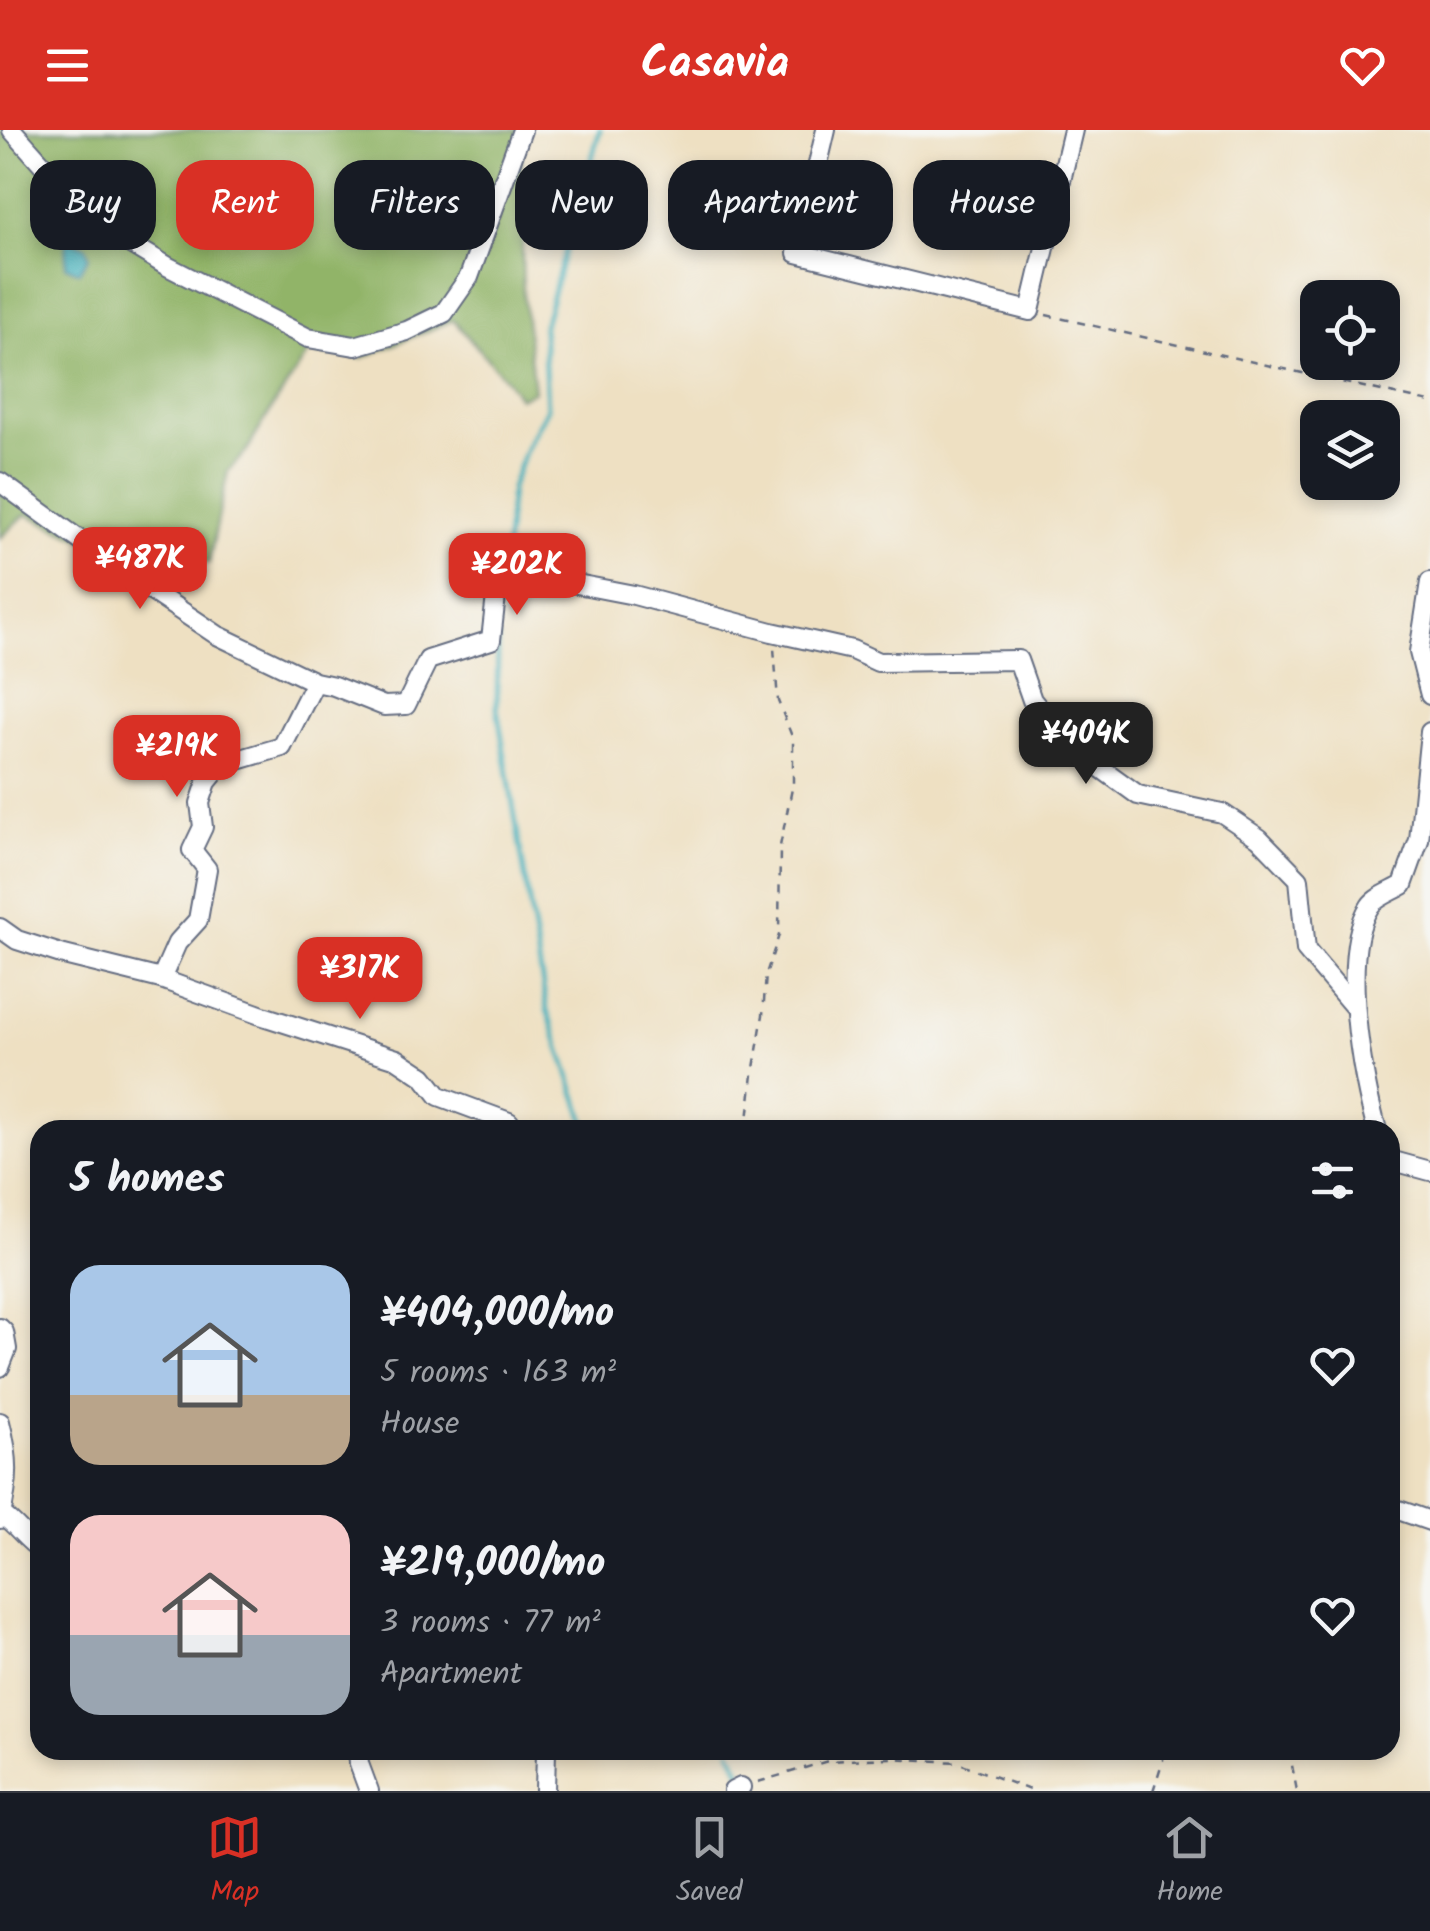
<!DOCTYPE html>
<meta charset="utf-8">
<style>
:root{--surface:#171b24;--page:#242831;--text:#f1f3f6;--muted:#9ea1a6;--line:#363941;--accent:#d93025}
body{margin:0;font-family:Kalam,sans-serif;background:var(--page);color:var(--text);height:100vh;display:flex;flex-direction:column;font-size:38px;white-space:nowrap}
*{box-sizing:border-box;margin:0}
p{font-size:32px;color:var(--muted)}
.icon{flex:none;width:55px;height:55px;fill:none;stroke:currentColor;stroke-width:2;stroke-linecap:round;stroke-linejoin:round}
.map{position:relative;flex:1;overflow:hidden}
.drawer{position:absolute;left:30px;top:990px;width:1370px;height:640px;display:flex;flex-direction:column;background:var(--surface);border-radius:30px;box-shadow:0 5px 15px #0003}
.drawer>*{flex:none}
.hud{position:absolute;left:30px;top:30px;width:1370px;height:90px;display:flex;gap:20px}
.tools{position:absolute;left:1300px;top:150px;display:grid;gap:20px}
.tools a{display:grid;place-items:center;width:100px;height:100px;border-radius:20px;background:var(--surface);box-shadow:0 5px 15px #0003;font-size:50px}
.price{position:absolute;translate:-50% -85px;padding:0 22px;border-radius:20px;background:var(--accent);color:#fff;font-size:32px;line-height:65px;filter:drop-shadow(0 2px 5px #0008)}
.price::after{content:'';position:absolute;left:50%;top:60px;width:30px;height:22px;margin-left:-15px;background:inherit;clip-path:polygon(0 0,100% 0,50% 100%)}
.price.selected{background:#222;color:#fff}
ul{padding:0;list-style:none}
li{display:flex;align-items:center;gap:30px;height:250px;padding:0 40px}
li span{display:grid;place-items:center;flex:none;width:280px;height:200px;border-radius:30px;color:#555}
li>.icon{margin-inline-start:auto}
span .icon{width:120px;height:120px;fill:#fffc;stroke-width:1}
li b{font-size:42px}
h2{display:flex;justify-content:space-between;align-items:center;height:120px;padding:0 40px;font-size:42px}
.tag{padding:0 35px;border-radius:30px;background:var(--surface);box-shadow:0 5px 15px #0003;font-size:35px;line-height:90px}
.tag.selected{background:var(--accent);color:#fff}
header{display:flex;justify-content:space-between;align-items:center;height:130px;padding:0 40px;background:var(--accent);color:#fff;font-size:45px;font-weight:800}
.tabs{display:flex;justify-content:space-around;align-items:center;height:140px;border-top:2px solid var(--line);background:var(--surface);font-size:28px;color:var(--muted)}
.tabs a{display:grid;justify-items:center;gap:5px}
.tabs .selected{color:var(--accent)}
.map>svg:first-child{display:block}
</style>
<header><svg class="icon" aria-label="menu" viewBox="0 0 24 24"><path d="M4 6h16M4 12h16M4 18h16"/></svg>Casavia<svg class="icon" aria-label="heart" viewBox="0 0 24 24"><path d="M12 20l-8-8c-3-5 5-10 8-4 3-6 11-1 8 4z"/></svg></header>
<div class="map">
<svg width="1430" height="1661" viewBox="0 0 1430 1661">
<rect width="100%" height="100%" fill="#f6f6f2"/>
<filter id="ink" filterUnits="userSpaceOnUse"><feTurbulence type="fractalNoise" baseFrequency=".01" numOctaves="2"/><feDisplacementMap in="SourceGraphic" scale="20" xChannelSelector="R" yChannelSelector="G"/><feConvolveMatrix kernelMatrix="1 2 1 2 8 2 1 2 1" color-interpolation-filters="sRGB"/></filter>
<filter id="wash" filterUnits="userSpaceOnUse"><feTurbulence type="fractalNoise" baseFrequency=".0048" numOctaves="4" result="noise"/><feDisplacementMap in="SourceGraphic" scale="40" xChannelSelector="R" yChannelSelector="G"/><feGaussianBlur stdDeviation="2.25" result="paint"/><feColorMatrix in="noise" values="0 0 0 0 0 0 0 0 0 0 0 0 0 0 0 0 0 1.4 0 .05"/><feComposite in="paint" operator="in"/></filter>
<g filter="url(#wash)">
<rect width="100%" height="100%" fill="#eee0c2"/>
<path fill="#91b468" stroke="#567263" stroke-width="2.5" d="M0 0H520L523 161 534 261 519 268 509 253 453 190 362 228 309 222 274 275 246 322 228 341 209 433 120 426 26 384 0 408Z"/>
<path fill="#3fafba" stroke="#2d6f8c" stroke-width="2.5" d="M67 109 86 117 89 127 79 142 66 136Z"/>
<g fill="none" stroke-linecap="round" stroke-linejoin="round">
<path stroke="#3fafba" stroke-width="5" d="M504 433 511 358 527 316 547 278 543 198 600 0
M498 509 497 578 547 880 588 1000
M731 1620 749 1661"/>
</g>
</g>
<g filter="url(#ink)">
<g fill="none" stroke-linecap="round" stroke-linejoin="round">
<defs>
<path id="street" d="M12 0 94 92 167 136 308 208 355 216 407 201 444 183 469 147 522 0
M826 0 797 123 1030 181 1073 0
M0 352 132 448 217 505 315 552 334 556 384 576 406 575 428 530 491 510 499 439 634 465 772 502 852 520 878 532 1018 530 1032 570 1069 615 1138 665 1222 683 1259 708 1299 749 1306 820 1355 878
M1430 452 1419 522 1430 565
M0 798 17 810 64 825 161 849 263 886 397 929 424 947 439 966 509 992 515 1000
M161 849 177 813 198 790 207 739 192 720 203 697 200 673 207 652 221 635 282 617 315 552
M1377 1000C1362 948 1339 823 1370 776 1376 767 1393 761 1403 755L1419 710 1430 602
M1390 1030 1430 1041
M0 1198 4 1202 7 1219 0 1237
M0 1292C10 1330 9 1351 0 1389
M1390 1377 1430 1391
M1 1384C17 1395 25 1409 40 1419
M358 1620 359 1634 369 1661
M545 1661 546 1620
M733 1661 741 1657"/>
</defs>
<use href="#street" stroke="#656d81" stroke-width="22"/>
<path stroke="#656d81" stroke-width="2.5" stroke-dasharray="8 8" stroke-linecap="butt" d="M1046 185 1430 272
M747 1000 753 944 763 885 766 844 779 805 780 716 793 654V609L778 571 774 518
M1289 1620 1297 1661
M758 1652 828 1631 889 1628 957 1632 1032 1661
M1153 1661 1163 1630V1620"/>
<use href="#street" stroke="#fff" stroke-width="18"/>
</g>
</g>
</svg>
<div class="tools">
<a><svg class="icon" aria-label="locate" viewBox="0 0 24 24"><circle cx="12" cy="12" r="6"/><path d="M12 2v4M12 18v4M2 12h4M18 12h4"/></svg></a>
<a><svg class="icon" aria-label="layers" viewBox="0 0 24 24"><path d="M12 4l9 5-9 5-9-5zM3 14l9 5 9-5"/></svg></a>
</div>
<b class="price" style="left:140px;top:482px">¥487K</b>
<b class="price" style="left:517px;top:488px">¥202K</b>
<b class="price selected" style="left:1086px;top:657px">¥404K</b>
<b class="price" style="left:177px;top:670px">¥219K</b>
<b class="price" style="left:360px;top:892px">¥317K</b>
<div class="hud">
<a class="tag">Buy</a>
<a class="tag selected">Rent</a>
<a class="tag">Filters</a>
<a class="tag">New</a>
<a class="tag">Apartment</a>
<a class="tag">House</a>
</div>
<section class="drawer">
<h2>5 homes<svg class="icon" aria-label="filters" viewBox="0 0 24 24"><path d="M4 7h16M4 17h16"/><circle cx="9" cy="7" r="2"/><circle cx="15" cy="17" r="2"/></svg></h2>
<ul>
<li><span style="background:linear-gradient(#a9c7e8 65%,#b9a48a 0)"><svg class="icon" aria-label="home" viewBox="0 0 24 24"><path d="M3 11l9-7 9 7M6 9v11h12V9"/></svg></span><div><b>¥404,000/mo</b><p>5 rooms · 163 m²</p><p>House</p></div><svg class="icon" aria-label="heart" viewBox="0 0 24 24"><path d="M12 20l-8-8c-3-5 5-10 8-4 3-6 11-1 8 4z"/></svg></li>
<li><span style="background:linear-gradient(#f6c9c9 60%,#9aa5b1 0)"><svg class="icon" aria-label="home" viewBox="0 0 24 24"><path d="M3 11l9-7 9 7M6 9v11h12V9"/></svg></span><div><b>¥219,000/mo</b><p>3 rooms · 77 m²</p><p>Apartment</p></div><svg class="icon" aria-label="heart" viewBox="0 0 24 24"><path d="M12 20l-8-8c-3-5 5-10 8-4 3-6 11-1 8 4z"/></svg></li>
</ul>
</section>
</div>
<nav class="tabs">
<a class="selected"><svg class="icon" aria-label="map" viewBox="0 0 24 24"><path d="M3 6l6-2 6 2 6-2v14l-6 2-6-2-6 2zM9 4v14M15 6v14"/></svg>Map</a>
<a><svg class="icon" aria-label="saved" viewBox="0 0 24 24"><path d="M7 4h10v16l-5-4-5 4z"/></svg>Saved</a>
<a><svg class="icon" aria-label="home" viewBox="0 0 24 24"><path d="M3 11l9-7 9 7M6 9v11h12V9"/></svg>Home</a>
</nav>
